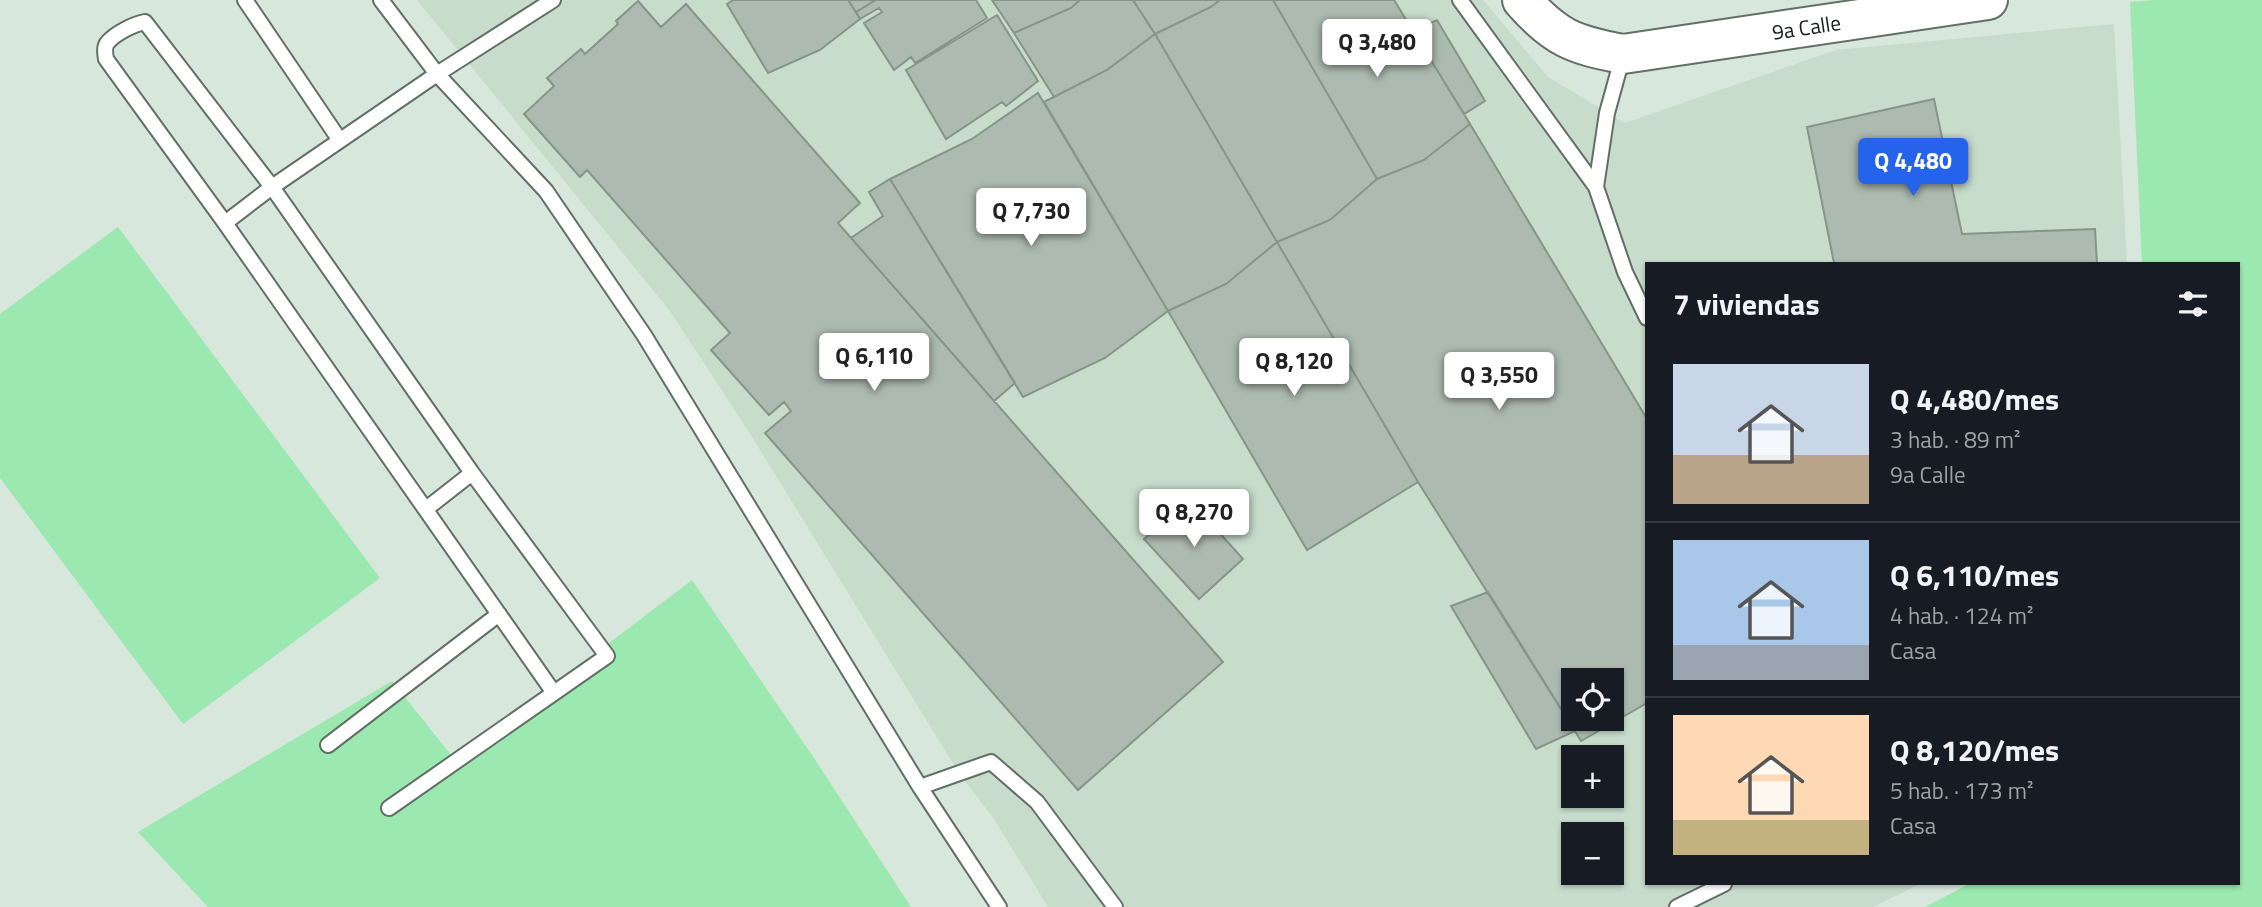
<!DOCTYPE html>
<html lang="es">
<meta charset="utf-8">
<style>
:root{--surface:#171b24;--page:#20242c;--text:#f1f3f6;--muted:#9ea1a6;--line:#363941;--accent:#2563eb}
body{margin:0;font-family:"Titillium Web",sans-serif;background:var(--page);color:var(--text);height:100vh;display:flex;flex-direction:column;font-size:26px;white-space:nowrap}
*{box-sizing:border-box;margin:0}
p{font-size:23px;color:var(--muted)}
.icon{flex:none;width:38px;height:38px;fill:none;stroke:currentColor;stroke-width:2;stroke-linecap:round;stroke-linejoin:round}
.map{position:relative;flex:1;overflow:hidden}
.side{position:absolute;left:1645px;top:262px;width:595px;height:623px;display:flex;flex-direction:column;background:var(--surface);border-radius:0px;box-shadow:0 2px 5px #0004}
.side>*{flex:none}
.tools{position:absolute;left:1561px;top:668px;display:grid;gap:14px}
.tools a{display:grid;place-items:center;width:63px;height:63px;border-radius:0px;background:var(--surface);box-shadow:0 2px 5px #0004;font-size:35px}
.price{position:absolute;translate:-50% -60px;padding:0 16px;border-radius:7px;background:#fff;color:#222;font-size:23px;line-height:46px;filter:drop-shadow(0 2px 4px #0008)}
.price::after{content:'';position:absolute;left:50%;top:42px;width:21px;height:16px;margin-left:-10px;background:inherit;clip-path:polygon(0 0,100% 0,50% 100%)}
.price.current{background:var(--accent);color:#fff}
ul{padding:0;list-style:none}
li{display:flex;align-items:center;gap:21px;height:175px;padding:0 28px}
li+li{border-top:2px solid var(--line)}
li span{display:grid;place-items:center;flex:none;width:196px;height:140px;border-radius:0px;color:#555}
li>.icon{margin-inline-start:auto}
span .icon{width:84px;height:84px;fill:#fffc;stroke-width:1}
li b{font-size:30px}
h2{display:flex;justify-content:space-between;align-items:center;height:84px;padding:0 28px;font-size:30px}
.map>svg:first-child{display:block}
</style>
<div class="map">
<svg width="2262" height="907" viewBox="0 0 2262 907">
<rect width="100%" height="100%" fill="#d7e7db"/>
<path fill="#c7dccb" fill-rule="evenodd" d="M417 0H1483L1548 77 1625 123 1836 50 2114 24 2127 264H1647V884H1920L1873 907H1048L994 819 959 773 749 432 670 311ZM1573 681H1612V719H1573ZM1573 758H1612V796H1573ZM1573 835H1612V873H1573Z"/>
<path fill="#9ce8b1" d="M2155 0H2262V907H1925L1969 884H2238V264H2142L2130 2Z
M118 227 380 578 183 724 0 478V314Z
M692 580 814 758 911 907H208L138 832 392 681 455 760Z"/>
<path fill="#acbaaf" stroke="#869489" stroke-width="2" fill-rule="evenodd" d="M733 0H848L860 19 820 50 768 73 727 4Z
M848 0H876L856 12Z
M876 0H976L987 18 915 63 911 57 894 70 864 23 882 12 879 8 860 19 856 12Z
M992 0H1080L1071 8 1014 33Z
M1080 0H1133L1155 34 1107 70 1054 97 1014 33 1071 8Z
M1133 0H1220L1211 7 1155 34Z
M1220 0H1273L1377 179 1330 220 1277 242 1155 34 1211 7Z
M1273 0H1394L1470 124 1424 160 1377 179Z
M638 1 661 27 686 4 860 203 838 223 1223 662 1078 790 765 433 791 411 784 402 769 415 711 350 730 333 587 170 580 177 524 114 554 86 547 78 581 49 585 54 618 24 616 21Z
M997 15 1038 81 1006 106 1002 102 946 139 906 70Z
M1437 20 1485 101 1464 114 1413 31Z
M1155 34 1277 242 1226 284 1168 311 1044 102 1107 70Z
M1038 93 1168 311 1105 358 1023 397 890 179 972 139Z
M1934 99 1962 234 2095 229 2097 264 1834 263 1807 127Z
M1470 124 1647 419V703L1581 741 1418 482 1277 242 1330 220 1377 179 1424 160ZM1573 681H1612V719H1573Z
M890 179 1015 383 994 401 851 238 883 216 869 192Z
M1277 242 1418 482 1307 550 1168 311 1226 284Z
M1189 499 1243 559 1199 599 1144 539Z
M1488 592 1575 731 1536 749 1451 606Z"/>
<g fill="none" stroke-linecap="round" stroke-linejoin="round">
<defs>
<path id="lane" d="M245 0 339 139
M381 0 437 74 546 191 644 335 920 787 991 762 1037 802 1115 907
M553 0 437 74 272 187 145 22C134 24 116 33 108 42 104 46 105 53 106 59L225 223 554 693
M1460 0 1596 187
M1623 55 1607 113 1596 187 1625 272 1647 318
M225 223 272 187 472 473 607 656 389 808
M426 509 472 473
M328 745 499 614
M920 787 999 907
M1677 907 1724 884"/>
<g id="secondary">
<path id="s1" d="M1522 0C1555 38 1574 45 1623 54L1988 0"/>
</g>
</defs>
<use href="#lane" stroke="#626f65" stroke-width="18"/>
<use href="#secondary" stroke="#626f65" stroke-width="42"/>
<use href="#lane" stroke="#fff" stroke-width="14"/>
<use href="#secondary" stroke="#fff" stroke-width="38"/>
</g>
<g text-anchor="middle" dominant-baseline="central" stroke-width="5" stroke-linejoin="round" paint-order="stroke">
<g font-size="21" fill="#181e19" stroke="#e4f4e8">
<text stroke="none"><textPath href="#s1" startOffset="303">9a Calle</textPath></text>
</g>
</g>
</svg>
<div class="tools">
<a><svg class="icon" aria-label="locate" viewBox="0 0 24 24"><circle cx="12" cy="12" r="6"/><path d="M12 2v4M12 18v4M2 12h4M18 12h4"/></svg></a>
<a>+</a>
<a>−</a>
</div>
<b class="price" style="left:1377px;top:79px">Q 3,480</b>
<b class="price current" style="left:1913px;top:198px">Q 4,480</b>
<b class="price" style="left:1031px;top:248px">Q 7,730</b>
<b class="price" style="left:874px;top:393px">Q 6,110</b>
<b class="price" style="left:1294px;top:398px">Q 8,120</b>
<b class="price" style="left:1499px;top:412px">Q 3,550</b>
<b class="price" style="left:1194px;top:549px">Q 8,270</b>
<section class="side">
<h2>7 viviendas<svg class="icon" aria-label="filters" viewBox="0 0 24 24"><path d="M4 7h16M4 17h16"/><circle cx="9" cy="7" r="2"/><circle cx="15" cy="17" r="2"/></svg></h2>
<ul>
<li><span style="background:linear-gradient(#c9d6e8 65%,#b9a48a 0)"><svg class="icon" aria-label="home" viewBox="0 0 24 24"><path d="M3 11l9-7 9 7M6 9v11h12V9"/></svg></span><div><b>Q 4,480/mes</b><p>3 hab. · 89 m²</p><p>9a Calle</p></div></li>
<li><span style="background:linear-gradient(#a9c7e8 75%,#9aa5b1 0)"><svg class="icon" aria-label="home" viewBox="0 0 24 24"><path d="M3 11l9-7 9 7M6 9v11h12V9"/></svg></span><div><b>Q 6,110/mes</b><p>4 hab. · 124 m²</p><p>Casa</p></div></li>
<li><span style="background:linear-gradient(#ffd9b3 75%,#c2b280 0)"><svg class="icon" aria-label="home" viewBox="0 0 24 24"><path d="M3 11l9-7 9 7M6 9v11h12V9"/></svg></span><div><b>Q 8,120/mes</b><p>5 hab. · 173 m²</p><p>Casa</p></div></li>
</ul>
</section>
</div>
